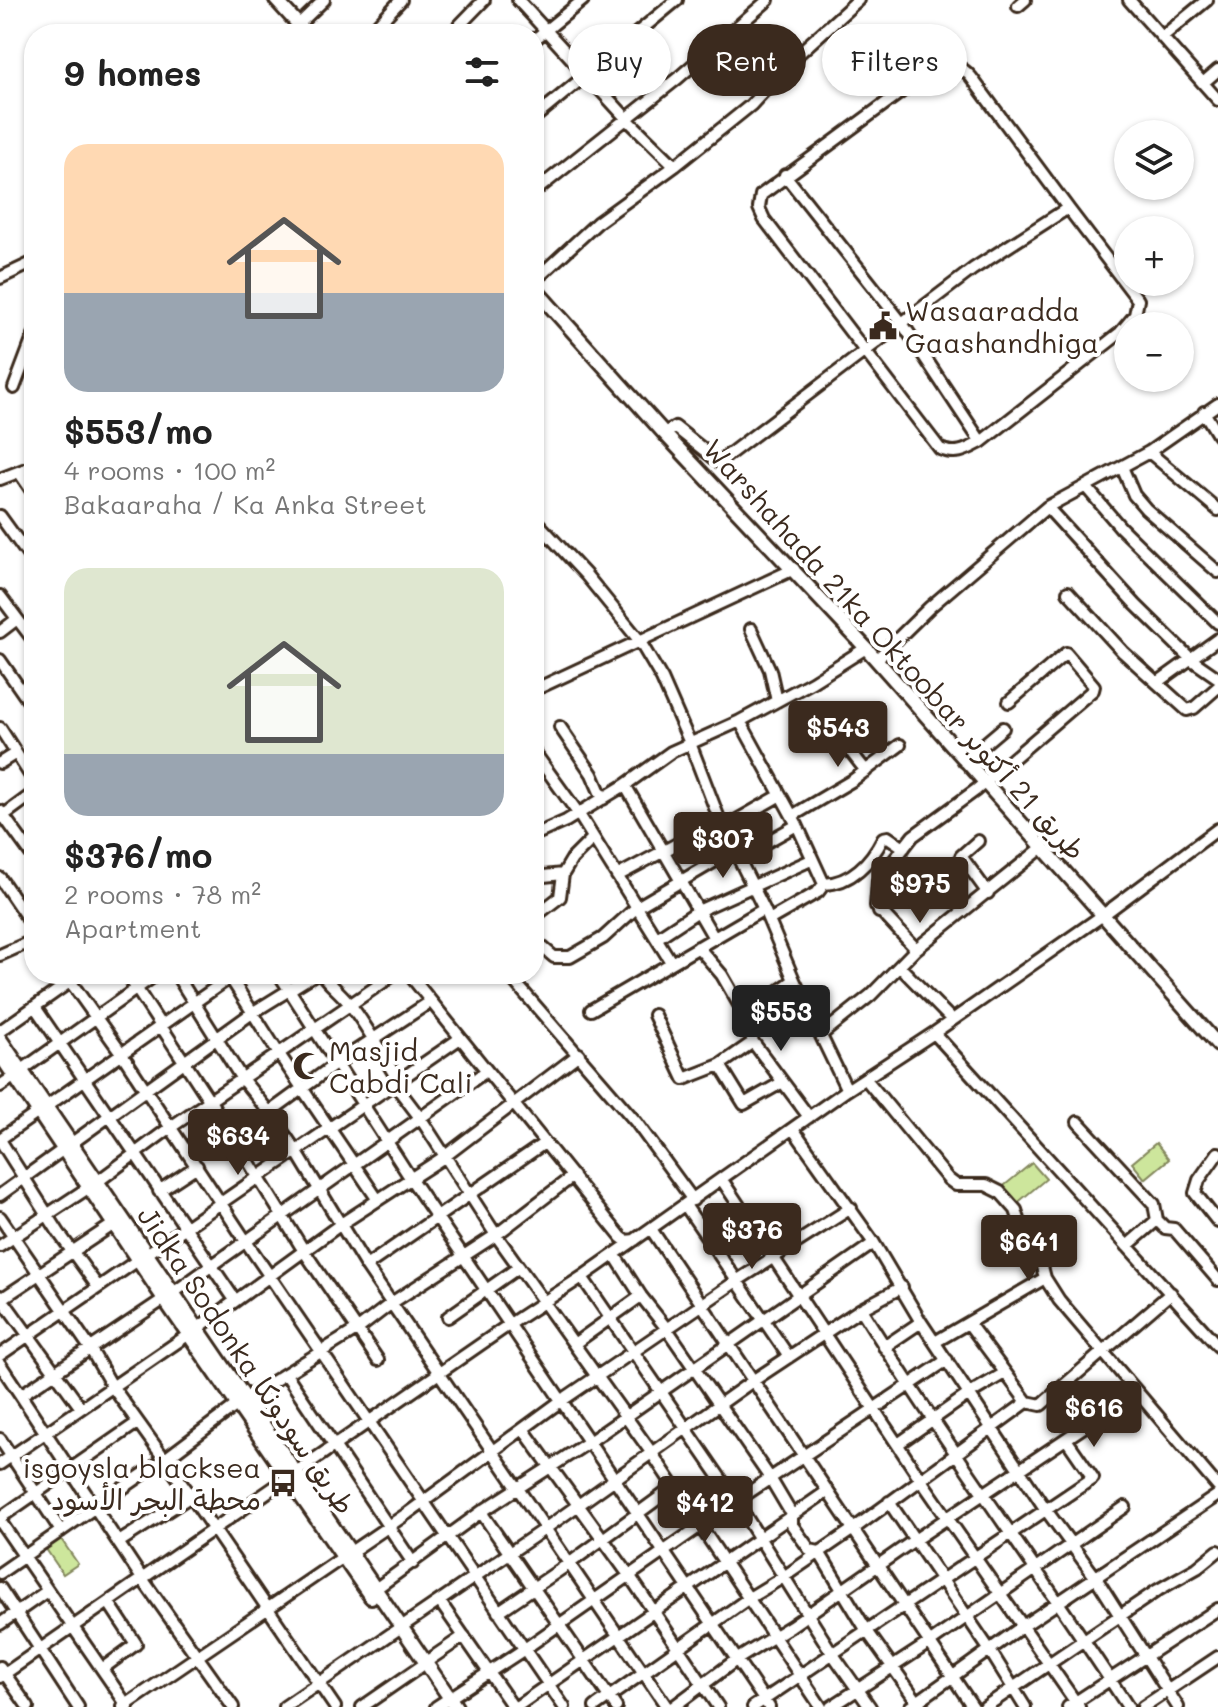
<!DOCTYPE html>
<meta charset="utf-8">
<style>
:root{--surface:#fff;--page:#f6f6f6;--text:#222;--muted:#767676;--accent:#3b2a1e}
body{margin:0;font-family:Mali,"Playpen Sans Arabic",sans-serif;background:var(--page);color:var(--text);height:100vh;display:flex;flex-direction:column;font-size:30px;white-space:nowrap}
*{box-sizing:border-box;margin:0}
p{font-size:26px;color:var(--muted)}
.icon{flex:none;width:44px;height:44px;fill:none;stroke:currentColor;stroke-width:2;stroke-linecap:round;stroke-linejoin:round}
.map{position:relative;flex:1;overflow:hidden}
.details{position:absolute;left:24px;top:24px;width:520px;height:960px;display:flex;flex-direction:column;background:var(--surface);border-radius:32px;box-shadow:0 2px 6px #0004}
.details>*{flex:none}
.hud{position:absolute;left:568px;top:24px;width:530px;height:72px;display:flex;gap:16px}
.tools{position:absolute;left:1114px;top:120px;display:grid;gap:16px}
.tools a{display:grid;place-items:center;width:80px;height:80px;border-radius:50%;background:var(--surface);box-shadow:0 2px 6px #0004;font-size:40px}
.price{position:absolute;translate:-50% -68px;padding:0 18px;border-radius:8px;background:var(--accent);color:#fff;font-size:26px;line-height:52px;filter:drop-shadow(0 2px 4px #0008)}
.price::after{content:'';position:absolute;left:50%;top:48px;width:24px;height:18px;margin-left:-12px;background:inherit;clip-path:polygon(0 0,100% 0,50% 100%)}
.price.on{background:#222;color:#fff}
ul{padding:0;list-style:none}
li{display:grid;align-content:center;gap:16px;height:424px;padding:0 40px}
li span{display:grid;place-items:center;height:248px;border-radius:24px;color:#555}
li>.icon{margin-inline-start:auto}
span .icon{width:144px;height:144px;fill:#fffc;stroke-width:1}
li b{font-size:34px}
h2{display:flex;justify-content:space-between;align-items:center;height:96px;padding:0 40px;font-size:34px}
.chip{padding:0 28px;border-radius:36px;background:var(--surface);box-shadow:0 2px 6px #0004;font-size:28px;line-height:72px}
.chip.on{background:var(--accent);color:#fff}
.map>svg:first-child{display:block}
</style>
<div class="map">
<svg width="1218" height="1707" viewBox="0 0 1218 1707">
<rect width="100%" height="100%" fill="#fff"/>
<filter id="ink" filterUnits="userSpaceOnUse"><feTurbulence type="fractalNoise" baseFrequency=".0125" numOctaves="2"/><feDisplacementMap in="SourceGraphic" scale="16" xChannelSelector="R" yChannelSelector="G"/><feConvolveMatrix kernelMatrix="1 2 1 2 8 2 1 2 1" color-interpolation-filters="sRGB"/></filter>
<g filter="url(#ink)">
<path fill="#cde69c" stroke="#84885d" stroke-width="2" d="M1156 1143 1169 1159 1145 1179 1132 1163Z
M1032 1163 1046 1179 1015 1205 1000 1189Z
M61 1539 78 1564 63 1574 46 1549Z"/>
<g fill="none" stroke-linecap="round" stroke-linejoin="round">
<defs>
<path id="minor" d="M518 0 627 119 675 166
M1129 0 1218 100
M1018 6 1025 0
M298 25 324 0
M369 34 401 0
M451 34 484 0
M1162 37 1207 0
M534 40 583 0
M1203 83 1218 70
M534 118 677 0
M534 192 678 78 768 0
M0 278 34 262
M534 281 598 222 675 166 751 105 795 57 858 0
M14 388 34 335
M1204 412 1218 435
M664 433 675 427 719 462 902 323 785 175
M981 442 902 323 973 269 1068 208 971 77C961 65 951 63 935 67L761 195 759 208 764 219 940 449C957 456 966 450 981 442L1120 333 1135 315 1138 300 1068 208
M1149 452 1218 510
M1122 467 1134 495 1146 509 1218 572
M19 472 34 494
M0 479 34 466
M1086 487 1121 528 1218 623
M1047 507 1136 605 1192 660 1218 678
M0 516 34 563
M534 519 586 575 639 640 662 679 690 743 720 821 764 909 794 980 847 1090
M1068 592 1123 652 1187 710 1194 708 1218 687
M0 596 34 641
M751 629 770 670 777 701
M0 632 17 619
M0 660 34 709
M876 660 930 607 1047 507 1149 452 1218 404
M1157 683 1218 639
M534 690 794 569
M740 721 797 825 824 884
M560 727 592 774 603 799
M0 728 34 781
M848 748 866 771
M534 752 578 813 671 962
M964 761 1003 728
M0 763 16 753
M625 785 714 938
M0 811 34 858
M792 816 853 780 900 745
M0 818 34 793
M723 828 779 796
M534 835 566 821 625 785 671 752 740 721 812 682 866 648
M978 841 961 856 988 893
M738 858 797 825
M617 876 720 821
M534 877 563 874 572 859 593 838
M0 878 34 928
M879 912 910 889 912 880 918 876
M534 917 560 897 563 874
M769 920 818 892 824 884C851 883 871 862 883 838L888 837 904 848
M657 938 698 911 811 860
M534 940 554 957H570L603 938 637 907 734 850
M698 947 722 975 745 1015 753 1042 809 1117
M916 949 876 906 878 881 913 836 976 790 1093 690 1094 686 1066 653 1009 702
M0 955 34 940
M900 967 952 1020
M65 974 122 1054 245 1240 564 1707
M127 974 234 1138 304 1251 378 1360
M176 974 242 1079 269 1112 296 1151 366 1266 667 1707
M228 974 279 1054 378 1200
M279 974 411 1179 769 1707
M322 974C330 985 339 991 348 1002 367 1025 382 1055 398 1080L396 1086 421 1119 496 1235 651 1452 821 1707
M409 974 621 1237 626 1241 635 1240
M508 974 636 1122 693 1200
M35 1007 235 1300
M591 1010 764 909
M654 1015 684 1079 720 1065 753 1042
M745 1015 794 980
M0 1031 81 974
M934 1033 1218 1346
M822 1034 871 995 916 949 1043 847
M720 1065 744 1104 781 1083
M22 1070 157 974
M865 1078 948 1179 956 1185H986L1000 1192 1016 1210 1022 1229 1037 1247 1045 1278 1059 1300 1218 1487
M0 1086 15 1076
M1078 1122 1154 1204 1157 1220 1165 1228 1174 1229 1218 1280
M793 1129 874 1243 921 1322 1046 1510 1096 1578 1178 1707
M234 1138 337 1063 430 1002
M0 1139 235 974
M0 1140 59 1233 98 1287
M1218 1153 1199 1180 1195 1193 1218 1222
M722 1180 921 1480 1079 1707
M159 1191 197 1166
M0 1195 252 1013 315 974
M685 1205 789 1357
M0 1217 90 1348 112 1386 191 1496 335 1707
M651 1229 973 1707
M0 1246 97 1182 171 1127 395 974
M1127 1246 1157 1220
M614 1254 641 1296 667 1329 770 1478 792 1515V1525L810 1550 819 1552 867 1631 921 1707
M366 1266 543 1144
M582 1277 736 1501 832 1653 870 1707
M0 1296 81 1408
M0 1300 114 1224
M861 1309C945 1444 1041 1573 1128 1707
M448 1317 519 1267
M969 1324 1027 1402 1041 1405 1171 1293
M935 1342 1045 1278
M574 1344 641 1296
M884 1347 921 1322
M0 1355 459 1039
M0 1364 143 1580 233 1707
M286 1374 413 1563
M21 1395 173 1293 485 1072
M523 1429 629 1575 718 1707
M0 1439 61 1531
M898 1444 969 1394 1003 1374
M0 1464 198 1328 341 1224 444 1157 579 1054
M889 1502 989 1649 1025 1707
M481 1512 616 1707
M0 1518 137 1423
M0 1521 128 1707
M119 1542 191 1496
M0 1573 165 1459 246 1398 358 1329 393 1302 496 1235 573 1176
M0 1588 78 1707
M374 1590 481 1512 589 1442 874 1243
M440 1602 513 1707
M498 1612 570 1563 674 1487
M0 1624 47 1591
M426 1662 464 1636
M0 1667 28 1707
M102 1669 136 1644 109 1603
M0 1677 510 1324 582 1277 847 1090 934 1033 1103 915 1218 829
M123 1707 408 1513 561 1401 738 1280 851 1208
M284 1707 546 1528 754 1380 861 1309 902 1287
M362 1707 420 1667
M436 1707 523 1650 736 1501 947 1360
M516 1707 826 1492
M595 1707 749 1598 785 1576 852 1530 1027 1402
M673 1707 736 1660 791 1626 913 1541 1091 1422
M753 1707 1093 1478 1066 1439
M831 1707 929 1643 1125 1507
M910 1707 1023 1626 1218 1495
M985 1707 1158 1590 1197 1568 1218 1551
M1068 1707 1218 1609
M1143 1707 1218 1657"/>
<path id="major" d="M276 0 307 34
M534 288 664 433 866 648 1218 1045
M0 1039 456 1707
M0 1055 164 1299 371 1597"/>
</defs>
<use href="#minor" stroke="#3b2a1e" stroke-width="16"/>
<use href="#major" stroke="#3b2a1e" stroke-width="18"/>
<use href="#minor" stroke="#fff" stroke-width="10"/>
<use href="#major" stroke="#fff" stroke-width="12"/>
</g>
</g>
<defs>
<symbol id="civic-bare" viewBox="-9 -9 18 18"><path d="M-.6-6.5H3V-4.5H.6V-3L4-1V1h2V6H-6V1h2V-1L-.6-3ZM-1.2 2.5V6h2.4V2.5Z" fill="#3b2a1e" stroke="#fff" stroke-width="2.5" paint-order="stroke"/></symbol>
<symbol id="mosque-bare" viewBox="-9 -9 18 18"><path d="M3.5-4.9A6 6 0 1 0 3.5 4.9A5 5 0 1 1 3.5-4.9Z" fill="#3b2a1e" stroke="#fff" stroke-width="2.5" paint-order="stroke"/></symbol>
<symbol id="bus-bare" viewBox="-9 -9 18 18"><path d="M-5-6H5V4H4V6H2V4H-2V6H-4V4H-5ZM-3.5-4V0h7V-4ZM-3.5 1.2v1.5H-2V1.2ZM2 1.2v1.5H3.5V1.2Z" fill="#3b2a1e" stroke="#fff" stroke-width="2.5" paint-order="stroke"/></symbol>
</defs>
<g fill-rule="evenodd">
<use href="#civic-bare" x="863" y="306" width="40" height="40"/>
<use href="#mosque-bare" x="287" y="1046" width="40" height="40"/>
<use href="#bus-bare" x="263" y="1463" width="40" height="40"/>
</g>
<g text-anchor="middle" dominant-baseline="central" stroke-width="8" stroke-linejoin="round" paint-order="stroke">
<g font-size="28" fill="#3b2a1e" stroke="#fff" text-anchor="start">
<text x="905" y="310">Wasaaradda<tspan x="905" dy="32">Gaashandhiga</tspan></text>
<text x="329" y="1050">Masjid<tspan x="329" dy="32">Cabdi Cali</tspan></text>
<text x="261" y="1467" text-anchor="end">isgoysla blacksea<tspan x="261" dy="32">محطة البحر الأسود</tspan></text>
</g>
<g font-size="28" fill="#3b2a1e" stroke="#fff">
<text transform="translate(895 649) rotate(48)">Warshahada 21ka Oktoobar طريق 21 أكتوبر</text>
<text transform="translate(247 1360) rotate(56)">Jidka Sodonka طريق سودونكا</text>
</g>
</g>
</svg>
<div class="tools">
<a><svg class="icon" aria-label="layers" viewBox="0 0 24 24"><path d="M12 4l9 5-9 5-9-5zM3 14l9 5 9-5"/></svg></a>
<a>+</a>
<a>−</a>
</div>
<b class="price" style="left:838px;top:769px">$543</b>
<b class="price" style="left:723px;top:880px">$307</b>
<b class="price" style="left:920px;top:925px">$975</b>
<b class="price on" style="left:781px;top:1053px">$553</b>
<b class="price" style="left:238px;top:1177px">$634</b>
<b class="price" style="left:752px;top:1271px">$376</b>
<b class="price" style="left:1029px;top:1283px">$641</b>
<b class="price" style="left:1094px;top:1449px">$616</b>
<b class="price" style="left:705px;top:1544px">$412</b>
<div class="hud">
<a class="chip">Buy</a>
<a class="chip on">Rent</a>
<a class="chip">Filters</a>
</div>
<section class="details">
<h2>9 homes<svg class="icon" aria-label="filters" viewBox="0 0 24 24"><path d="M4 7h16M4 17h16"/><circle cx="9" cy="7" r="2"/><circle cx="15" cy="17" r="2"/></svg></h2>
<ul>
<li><span style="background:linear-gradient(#ffd9b3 60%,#9aa5b1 0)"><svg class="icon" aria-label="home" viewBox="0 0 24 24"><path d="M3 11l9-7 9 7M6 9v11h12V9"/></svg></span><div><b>$553/mo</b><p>4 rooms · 100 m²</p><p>Bakaaraha / Ka Anka Street</p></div></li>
<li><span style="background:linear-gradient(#dfe7d0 75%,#9aa5b1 0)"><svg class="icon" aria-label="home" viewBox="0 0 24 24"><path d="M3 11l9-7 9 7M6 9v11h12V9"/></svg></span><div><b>$376/mo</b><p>2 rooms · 78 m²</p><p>Apartment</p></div></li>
</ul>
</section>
</div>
